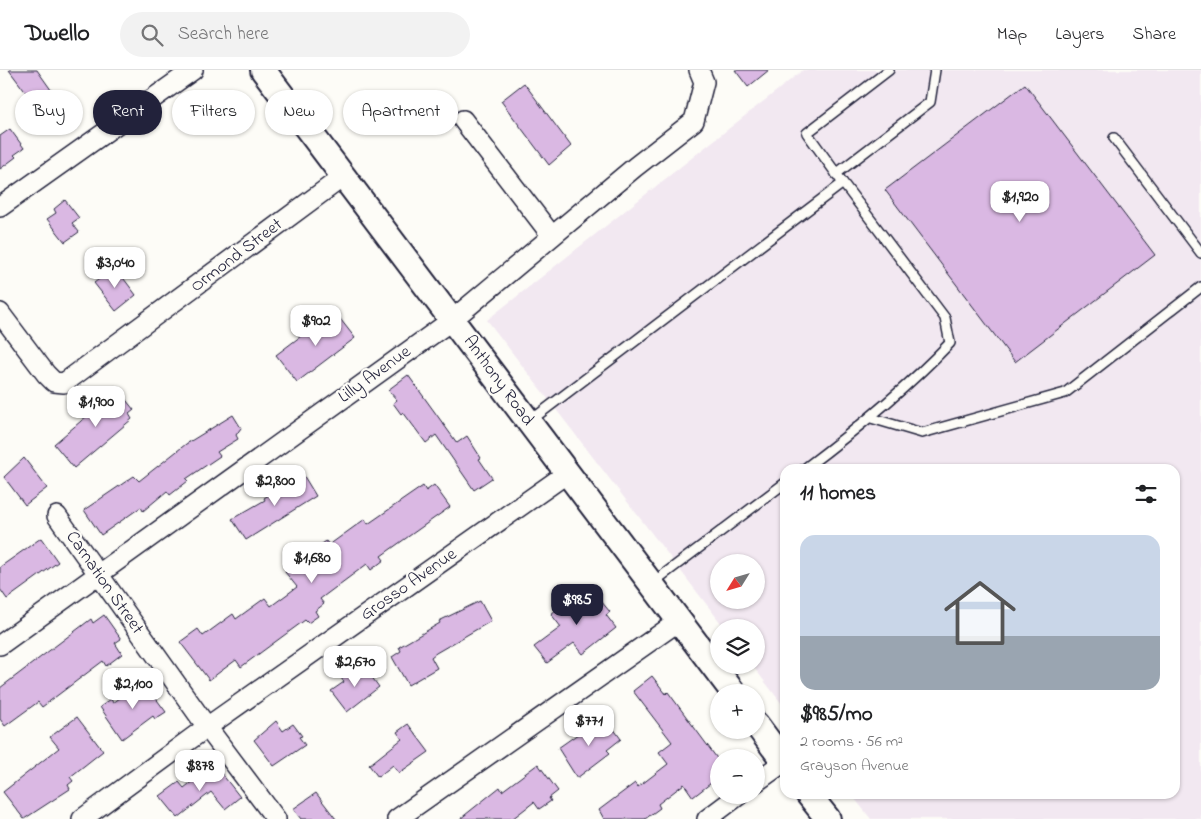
<!DOCTYPE html>
<meta charset="utf-8">
<style>
:root{--surface:#fff;--page:#f2f2f2;--text:#202124;--muted:#757577;--line:#e0e0e0;--accent:#22223b}
body{margin:0;font-family:"Indie Flower",sans-serif;background:var(--page);color:var(--text);height:100vh;display:flex;flex-direction:column;font-size:19px;white-space:nowrap}
*{box-sizing:border-box;margin:0}
p{font-size:16px;color:var(--muted)}
.icon{flex:none;width:28px;height:28px;fill:none;stroke:currentColor;stroke-width:2;stroke-linecap:round;stroke-linejoin:round}
.map{position:relative;flex:1;overflow:hidden}
.side{position:absolute;left:780px;top:394px;width:400px;height:335px;display:flex;flex-direction:column;background:var(--surface);border-radius:15px;box-shadow:0 1px 4px #0004}
.side>*{flex:none}
.top-card{position:absolute;left:15px;top:20px;width:475px;height:45px;display:flex;gap:10px}
.needle{width:32px;rotate:233deg}
.controls{position:absolute;left:710px;top:484px;display:grid;gap:10px}
.controls a{display:grid;place-items:center;width:55px;height:55px;border-radius:50%;background:var(--surface);box-shadow:0 1px 4px #0004;font-size:25px}
.price{position:absolute;translate:-50% -42px;padding:0 11px;border-radius:10px;background:#fff;color:#222;font-size:16px;line-height:32px;filter:drop-shadow(0 1px 2px #0008)}
.price::after{content:'';position:absolute;left:50%;top:30px;width:15px;height:11px;margin-left:-8px;background:inherit;clip-path:polygon(0 0,100% 0,50% 100%)}
.price.active{background:var(--accent);color:#fff}
ul{padding:0;list-style:none}
li{display:grid;align-content:center;gap:10px;height:265px;padding:0 20px}
li+li{border-top:1px solid var(--line)}
li span{display:grid;place-items:center;height:155px;border-radius:15px;color:#555}
li>.icon{margin-inline-start:auto}
span .icon{width:90px;height:90px;fill:#fffc;stroke-width:1}
li b{font-size:21px}
h2{display:flex;justify-content:space-between;align-items:center;height:60px;padding:0 20px;font-size:21px}
.chip{padding:0 18px;border-radius:22px;background:var(--surface);box-shadow:0 1px 4px #0004;font-size:18px;line-height:45px}
.chip.active{background:var(--accent);color:#fff}
header{display:flex;align-items:center;gap:30px;box-sizing:border-box;height:70px;padding:0 25px;background:var(--surface);border-bottom:1px solid var(--line)}
header strong{font-size:24px}
nav{display:flex;gap:28px;margin-inline-start:auto;font-size:18px}
.search{width:350px;height:45px;background:var(--page);display:flex;align-items:center;gap:12px;box-sizing:border-box;padding:0 18px;border-radius:28px;color:var(--muted);font-size:19px}
.map>svg:first-child{display:block}
</style>
<header>
<strong>Dwello</strong>
<div class="search"><svg class="icon" aria-label="search" viewBox="0 0 24 24"><circle cx="10" cy="10" r="6"/><path d="M15 15l6 6"/></svg>Search here</div>
<nav><a>Map</a><a>Layers</a><a>Share</a></nav>
</header>
<div class="map">
<svg width="1201" height="749" viewBox="0 0 1201 749">
<rect width="100%" height="100%" fill="#fdfcf7"/>
<filter id="ink" filterUnits="userSpaceOnUse"><feTurbulence type="fractalNoise" baseFrequency=".02" numOctaves="2"/><feDisplacementMap in="SourceGraphic" scale="10" xChannelSelector="R" yChannelSelector="G"/><feConvolveMatrix kernelMatrix="1 2 1 2 8 2 1 2 1" color-interpolation-filters="sRGB"/></filter>
<g filter="url(#ink)">
<path fill="#f2e8f1" fill-rule="evenodd" d="M803 0H1201V749H871L851 724H1175V399H785V638L752 595H756V558L724 557 487 250ZM719 492H756V530H719Z"/>
<path fill="#dab8e3" stroke="#22223b" d="M9 0H37L71 48 53 61 47 52 43 54 29 35 33 32Z
M735 0H769L748 17Z
M524 13 571 76 549 95 501 31Z
M1025 14 1155 185 1015 292 885 120Z
M10 59 24 78 14 85 16 87 0 99V66Z
M65 130 79 148 72 153 79 162 65 172 47 149 56 143 54 139Z
M115 197 136 225 116 241 94 213Z
M334 241 355 268 297 312 276 285Z
M408 305 457 373 467 366 481 388 479 389 492 408 474 420 436 365 426 373 403 342 401 344 393 333 397 330 388 320Z
M115 316 134 340 129 344 132 349 74 398 54 374 101 334 98 330Z
M233 345 241 358 236 365 238 369 217 382 220 386 186 409 188 411 170 425 167 421 143 441 141 437 101 465 84 440 134 406 139 411 186 374Z
M24 388 47 418 25 435 4 407Z
M302 403 316 426 246 470 232 449 265 430 264 428Z
M434 415 450 437 381 486 384 490 371 500 367 494 320 529 324 534 315 541 318 546 308 553 305 550 241 597 236 590 209 610 180 572 198 559 203 566 233 544 236 549 265 528 271 536 297 517 285 502 326 471 329 475 365 449 368 454 423 416 426 421Z
M41 468 58 492 7 529 0 519V497Z
M584 517 597 534 601 531 610 542 606 545 616 558 583 584 574 573 547 593 534 577 561 557 551 544Z
M480 531 491 551 436 583 431 587 437 598 408 615 392 587 401 581 399 577 440 553 439 551Z
M104 545 121 569 115 573 122 584 106 596 103 591 42 637 38 632 5 656 0 649V618L91 549 93 553Z
M363 595 379 617 347 642 331 621 344 612 341 608 353 598 355 601Z
M652 606 666 624 668 622 719 691V707L693 727 684 714 658 734 660 738 645 749H604L599 740 635 713 638 717 668 694 659 682 672 672 633 621Z
M143 611 166 642 155 649 153 646 122 669 100 637 111 629 113 633Z
M77 647 103 681 70 707 73 711 68 715 70 719 24 749 3 722 59 678 50 667Z
M605 647 621 669 607 680 610 683 577 708 558 678 592 654 593 656Z
M276 651 283 661 293 654 302 666 299 667 305 675 274 696 254 670Z
M408 654 429 682 399 703 393 695 378 707 369 695 402 669 397 662Z
M214 694 240 727 225 739 211 722 178 748 160 726 179 712 184 718Z
M538 694 558 721 549 728 551 731 539 739 534 732 512 749H460L500 717 502 721Z
M316 723 336 749H301L293 739Z"/>
<g fill="none" stroke-linecap="round" stroke-linejoin="round">
<defs>
<path id="service" d="M1114 68 1201 183
M836 104 930 32 935 0
M843 113 807 63 889 0
M871 348 922 363 1065 323 1201 217
M530 351 843 113 945 248 950 273C905 320 856 360 804 399
M651 514 785 413"/>
<path id="minor" d="M463 50 552 166
M0 137 193 0
M0 243 46 304 54 312 64 313 344 106
M57 446 207 657 276 749
M0 575 452 250 635 97 694 51 704 12 699 0
M756 712 784 692
M82 749 207 657 566 404
M397 749 679 551
M707 749 739 725"/>
<path id="tertiary" d="M263 0 733 622
M756 654 785 693
M808 724 828 749"/>
</defs>
<use href="#service" stroke="#22223b" stroke-width="12"/>
<use href="#minor" stroke="#22223b" stroke-width="22"/>
<use href="#tertiary" stroke="#22223b" stroke-width="28"/>
<use href="#service" stroke="#fdfcf7" stroke-width="9"/>
<use href="#minor" stroke="#fdfcf7" stroke-width="19"/>
<use href="#tertiary" stroke="#fdfcf7" stroke-width="24"/>
</g>
</g>
<g text-anchor="middle" dominant-baseline="central" stroke-width="4.5" stroke-linejoin="round" paint-order="stroke">
<g font-size="18" fill="#22223b" stroke="#fdfcf7">
<text transform="translate(237 186) rotate(-37)">Ormond Street</text>
<text transform="translate(375 305) rotate(-36)">Lilly Avenue</text>
<text transform="translate(498 311) rotate(54)">Anthony Road</text>
<text transform="translate(104 513) rotate(55)">Carnation Street</text>
<text transform="translate(409 515) rotate(-35)">Grosso Avenue</text>
</g>
</g>
</svg>
<div class="controls">
<a><svg class="needle" viewBox="-14 -14 28 28"><path d="M0-13l5 13h-10z" fill="#e53935"/><path d="M0 13l5-13h-10z" fill="#757577"/></svg></a>
<a><svg class="icon" aria-label="layers" viewBox="0 0 24 24"><path d="M12 4l9 5-9 5-9-5zM3 14l9 5 9-5"/></svg></a>
<a>+</a>
<a>−</a>
</div>
<b class="price" style="left:1020px;top:153px">$1,920</b>
<b class="price" style="left:115px;top:219px">$3,040</b>
<b class="price" style="left:316px;top:277px">$902</b>
<b class="price" style="left:96px;top:358px">$1,900</b>
<b class="price" style="left:275px;top:437px">$2,800</b>
<b class="price" style="left:312px;top:514px">$1,680</b>
<b class="price active" style="left:577px;top:556px">$985</b>
<b class="price" style="left:355px;top:618px">$2,670</b>
<b class="price" style="left:133px;top:640px">$2,100</b>
<b class="price" style="left:589px;top:677px">$771</b>
<b class="price" style="left:200px;top:722px">$878</b>
<div class="top-card">
<a class="chip">Buy</a>
<a class="chip active">Rent</a>
<a class="chip">Filters</a>
<a class="chip">New</a>
<a class="chip">Apartment</a>
</div>
<section class="side">
<h2>11 homes<svg class="icon" aria-label="filters" viewBox="0 0 24 24"><path d="M4 7h16M4 17h16"/><circle cx="9" cy="7" r="2"/><circle cx="15" cy="17" r="2"/></svg></h2>
<ul>
<li><span style="background:linear-gradient(#c9d6e8 65%,#9aa5b1 0)"><svg class="icon" aria-label="home" viewBox="0 0 24 24"><path d="M3 11l9-7 9 7M6 9v11h12V9"/></svg></span><div><b>$985/mo</b><p>2 rooms · 56 m²</p><p>Grayson Avenue</p></div></li>
</ul>
</section>
</div>
